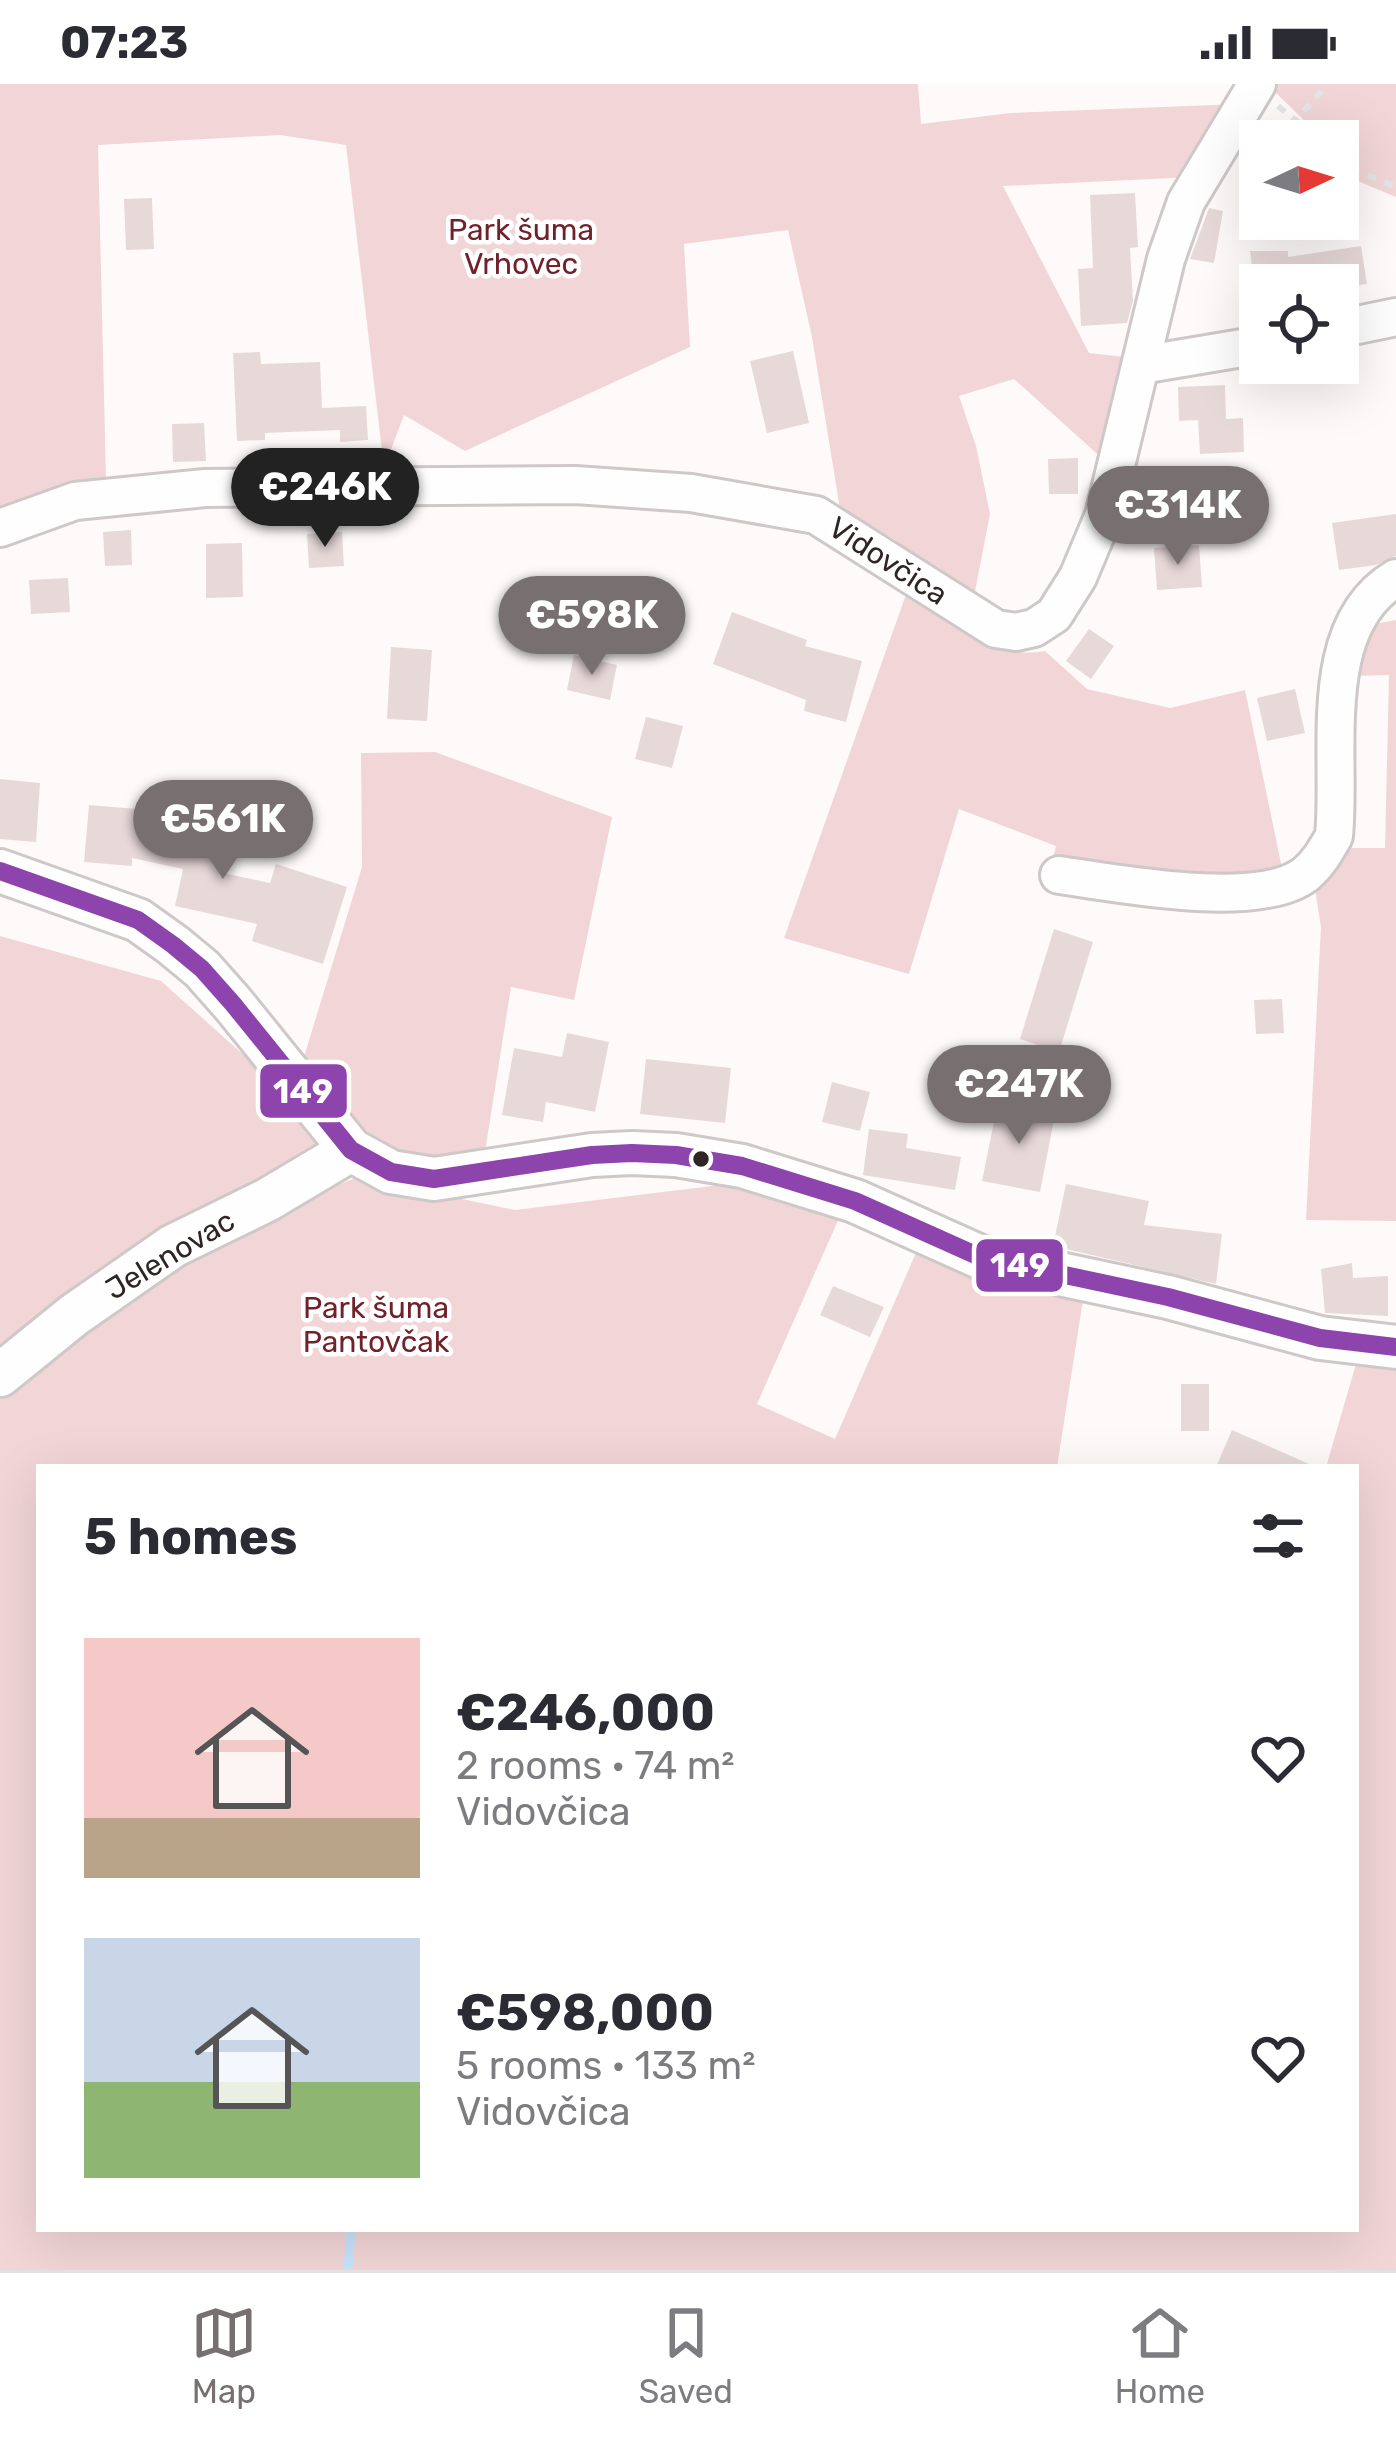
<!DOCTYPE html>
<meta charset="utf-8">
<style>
:root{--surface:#fff;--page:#f2f2f3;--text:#2b2b33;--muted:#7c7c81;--line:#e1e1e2;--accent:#787070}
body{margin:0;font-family:Rubik,sans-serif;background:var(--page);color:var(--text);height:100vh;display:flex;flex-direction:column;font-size:45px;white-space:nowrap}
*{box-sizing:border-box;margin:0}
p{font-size:39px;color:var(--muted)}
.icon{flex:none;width:66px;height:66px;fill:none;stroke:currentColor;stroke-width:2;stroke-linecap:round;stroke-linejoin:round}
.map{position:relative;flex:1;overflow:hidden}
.details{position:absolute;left:36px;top:1380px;width:1323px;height:768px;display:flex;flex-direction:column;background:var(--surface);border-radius:0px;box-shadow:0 12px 48px #0002}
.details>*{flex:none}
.needle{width:78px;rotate:86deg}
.buttons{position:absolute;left:1239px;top:36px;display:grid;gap:24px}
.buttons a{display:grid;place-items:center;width:120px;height:120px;border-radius:0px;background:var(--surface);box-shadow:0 12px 48px #0002;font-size:60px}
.price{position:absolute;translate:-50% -102px;padding:0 27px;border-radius:42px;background:var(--accent);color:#fff;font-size:39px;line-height:78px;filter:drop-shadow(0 3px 6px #0008)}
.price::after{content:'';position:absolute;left:50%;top:72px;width:36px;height:27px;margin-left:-18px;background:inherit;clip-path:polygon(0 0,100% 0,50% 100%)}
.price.current{background:#222;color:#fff}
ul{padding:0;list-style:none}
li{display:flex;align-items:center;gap:36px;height:300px;padding:0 48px}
li span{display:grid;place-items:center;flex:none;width:336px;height:240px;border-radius:0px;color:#555}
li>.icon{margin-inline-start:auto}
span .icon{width:144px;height:144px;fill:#fffc;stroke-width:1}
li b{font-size:51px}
h2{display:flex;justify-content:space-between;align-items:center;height:144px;padding:0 48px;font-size:51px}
.status{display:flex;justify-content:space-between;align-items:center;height:84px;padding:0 60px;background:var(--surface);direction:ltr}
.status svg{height:33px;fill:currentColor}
.dock{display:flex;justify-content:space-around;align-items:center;height:168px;border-top:3px solid var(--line);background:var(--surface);font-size:33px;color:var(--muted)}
.dock a{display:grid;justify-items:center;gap:6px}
.dock .current{color:var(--accent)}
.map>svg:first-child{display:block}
</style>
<div class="status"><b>07:23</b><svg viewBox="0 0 49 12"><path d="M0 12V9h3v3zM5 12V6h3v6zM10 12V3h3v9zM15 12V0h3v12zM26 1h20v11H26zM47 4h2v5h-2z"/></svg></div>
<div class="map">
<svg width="1396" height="2186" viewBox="0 0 1396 2186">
<rect width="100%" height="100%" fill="#fefafa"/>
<path fill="#f2d6d7" d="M0 0H918L921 40 1010 29 1239 20 1193 93 1003 102 1089 269 1134 274 1105 377 1014 295 959 312 976 362 990 430 972 523 894 455 840 425 812 253 788 146 684 160 690 263 465 367 404 331 384 384 346 61 280 51 98 61 106 395 42 409 0 431Z
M1267 0H1396V113L1348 93 1345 77 1338 70V57H1325Z
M909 502C952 536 986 577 1045 567L1087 605 1170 624 1245 606 1282 784 1207 796 1052 778 1056 762 959 725 909 890 784 854Z
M1396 536V1137L1306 1136 1321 843 1314 798 1344 764H1385L1389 591 1350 592 1368 541Z
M435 668 612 733 574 916 511 903 485 1068 423 1076 377 1062 303 976 362 783 361 669Z
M0 852 161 897 303 1024 324 1063 0 1281Z
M357 1093 515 1126 745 1098 844 1123 757 1320 835 1355 918 1164 988 1190 987 1202 995 1203 997 1192 1083 1216 1057 1383H39V2145H1356V1383H1326L1356 1280 1396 1287V2186H0V1304L173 1180 268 1131Z"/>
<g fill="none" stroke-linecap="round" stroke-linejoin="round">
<path stroke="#c7e4fb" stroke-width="9" d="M348 2186 351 2145"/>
</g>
<path fill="#e8d9d9" d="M1135 109 1138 163 1130 164 1133 217 1127 239 1081 242 1078 185 1093 184 1090 111Z
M152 114 154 165 126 166 124 115Z
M1209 124 1223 127 1214 179 1190 175Z
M1361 162 1367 200 1338 204V201H1254L1250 167H1288V173Z
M793 267 809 339 767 349 750 277Z
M260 268 261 280 320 278 322 324 366 322 368 356 340 358V346L265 349V356L237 357 233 269Z
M1225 301 1226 335 1243 334 1244 368 1200 370 1198 336 1179 337 1178 303Z
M204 339 206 377 173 378 172 340Z
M1078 374V410H1049L1048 375Z
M1396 430V472L1376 481 1339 486 1332 439Z
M131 446 132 481 105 482 103 448Z
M342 448 344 482 309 484 307 450Z
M242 459 243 513 206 514V460Z
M1199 461 1202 503 1157 506 1154 464Z
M68 494 70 528 31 530 29 496Z
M732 528 807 556 805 562 862 577 846 638 804 627 806 616 713 580Z
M1089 545 1114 562 1091 595 1066 577Z
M391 563 432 566 427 637 387 635Z
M574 571 617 581 610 616 567 606Z
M1295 605 1305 649 1267 657 1257 614Z
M646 633 683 642 672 684 635 675Z
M0 695 40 699 36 758 0 755Z
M89 721 137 725 136 735 225 755 218 788 270 799 276 780 347 803 323 880 252 857 257 840 175 822 183 785 132 774V782L84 778Z
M1054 845 1093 858 1059 968 1020 955Z
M1282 915 1284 949 1256 950 1254 916Z
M567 949 609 958 595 1028 546 1018 543 1038 502 1031 514 964 562 973Z
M646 975 731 984 725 1039 640 1030Z
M832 998 870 1008 860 1047 822 1038Z
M998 1018 1055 1030 1040 1108 982 1097Z
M869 1045 908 1050 906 1064 961 1073 955 1106 863 1091Z
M1066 1100 1149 1117 1144 1141 1222 1150 1216 1200 1053 1162Z
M1352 1179 1353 1194 1388 1192V1232L1325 1229 1321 1185Z
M833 1202 884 1223 870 1253 820 1231Z
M1181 1300H1209V1347H1181Z
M1232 1346 1316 1383H1216Z"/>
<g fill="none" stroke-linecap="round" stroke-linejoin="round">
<defs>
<path id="minor" d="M1338 245 1396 233
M1141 281 1260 261
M0 444 75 417 205 404 575 401 691 409 816 431 996 545 1016 548 1034 544 1054 531 1078 493 1104 431 1166 175 1186 118 1257 0
M1059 791C1116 799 1259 827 1306 790 1319 779 1326 766 1334 752 1342 671 1314 543 1396 494"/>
<path id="tertiary" d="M0 787 138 836 173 861 202 885 233 920 351 1066 391 1088 434 1095 592 1071 632 1069 676 1071 742 1082 855 1117 980 1173 1168 1213 1320 1254 1396 1263
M0 1291 74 1231 173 1162 267 1116 351 1066"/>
</defs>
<use href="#minor" stroke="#cfc8c8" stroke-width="42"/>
<use href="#tertiary" stroke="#cfc8c8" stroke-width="48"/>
<path stroke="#e6e5e5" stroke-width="6" stroke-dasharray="9 9" stroke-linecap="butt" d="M1278 22 1296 37 1327 0
M1296 37 1320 57
M1338 72 1352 85 1396 103"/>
<use href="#minor" stroke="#fffefe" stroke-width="36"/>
<use href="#tertiary" stroke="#fffefe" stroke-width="42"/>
<defs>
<path id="bus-1" d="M0 787 138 836 173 861 202 885 233 920 351 1066 391 1088 434 1095 592 1071 632 1069 676 1071 742 1082 855 1117 980 1173 1168 1213 1320 1254 1396 1263"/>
</defs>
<use href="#bus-1" stroke="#fff" stroke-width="27"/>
<use href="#bus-1" stroke="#8e44ad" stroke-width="18"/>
</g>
<circle fill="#302525" stroke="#fff" stroke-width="4.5" cx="701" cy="1075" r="10"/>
<g text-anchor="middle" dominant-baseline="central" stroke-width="9" stroke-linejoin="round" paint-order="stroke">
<g font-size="30" fill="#70212b" stroke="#fff">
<text x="521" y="146">Park šuma<tspan x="521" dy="34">Vrhovec</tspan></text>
<text x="376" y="1224">Park šuma<tspan x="376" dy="34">Pantovčak</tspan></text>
</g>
<g font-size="30" fill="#302525" stroke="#fff">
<text transform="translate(888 477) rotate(33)">Vidovčica</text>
<text transform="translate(170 1171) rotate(-31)">Jelenovac</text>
</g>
</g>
<g stroke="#fff" stroke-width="4.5">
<rect x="258" y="978" width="91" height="58" rx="12" fill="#8e44ad"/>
<rect x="974" y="1153" width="91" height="57" rx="12" fill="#8e44ad"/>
</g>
<g font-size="33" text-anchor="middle" font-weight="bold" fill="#fff">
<text x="303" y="1019">149</text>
<text x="1020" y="1193">149</text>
</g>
</svg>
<div class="buttons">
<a><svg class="needle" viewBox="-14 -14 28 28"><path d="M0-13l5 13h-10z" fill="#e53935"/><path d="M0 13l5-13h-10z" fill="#7c7c81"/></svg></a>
<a><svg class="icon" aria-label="locate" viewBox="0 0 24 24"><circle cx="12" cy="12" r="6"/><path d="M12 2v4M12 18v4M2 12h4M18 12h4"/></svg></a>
</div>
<b class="price current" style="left:325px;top:466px">€246K</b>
<b class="price" style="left:1178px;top:484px">€314K</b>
<b class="price" style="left:592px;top:594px">€598K</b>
<b class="price" style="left:223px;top:798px">€561K</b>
<b class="price" style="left:1019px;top:1063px">€247K</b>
<section class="details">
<h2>5 homes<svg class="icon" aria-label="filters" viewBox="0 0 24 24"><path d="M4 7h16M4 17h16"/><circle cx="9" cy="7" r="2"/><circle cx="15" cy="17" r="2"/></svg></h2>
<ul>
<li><span style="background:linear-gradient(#f6c9c9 75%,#b9a48a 0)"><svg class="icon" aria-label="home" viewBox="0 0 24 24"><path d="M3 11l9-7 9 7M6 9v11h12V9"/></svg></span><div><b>€246,000</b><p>2 rooms · 74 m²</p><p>Vidovčica</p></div><svg class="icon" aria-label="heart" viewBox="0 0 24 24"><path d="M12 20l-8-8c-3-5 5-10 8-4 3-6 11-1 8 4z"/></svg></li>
<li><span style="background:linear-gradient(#c9d6e8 60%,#8fb573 0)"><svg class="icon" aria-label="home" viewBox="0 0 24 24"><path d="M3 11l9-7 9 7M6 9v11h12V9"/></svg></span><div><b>€598,000</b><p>5 rooms · 133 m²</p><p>Vidovčica</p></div><svg class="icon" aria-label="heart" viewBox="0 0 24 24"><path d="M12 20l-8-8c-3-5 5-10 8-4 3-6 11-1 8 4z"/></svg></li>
</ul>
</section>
</div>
<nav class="dock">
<a class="current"><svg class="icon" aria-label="map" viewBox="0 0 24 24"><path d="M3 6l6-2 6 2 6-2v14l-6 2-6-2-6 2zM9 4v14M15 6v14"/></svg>Map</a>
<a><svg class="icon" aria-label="saved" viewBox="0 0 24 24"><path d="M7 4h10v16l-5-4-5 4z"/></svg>Saved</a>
<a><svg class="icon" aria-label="home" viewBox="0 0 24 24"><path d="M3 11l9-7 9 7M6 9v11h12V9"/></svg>Home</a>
</nav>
